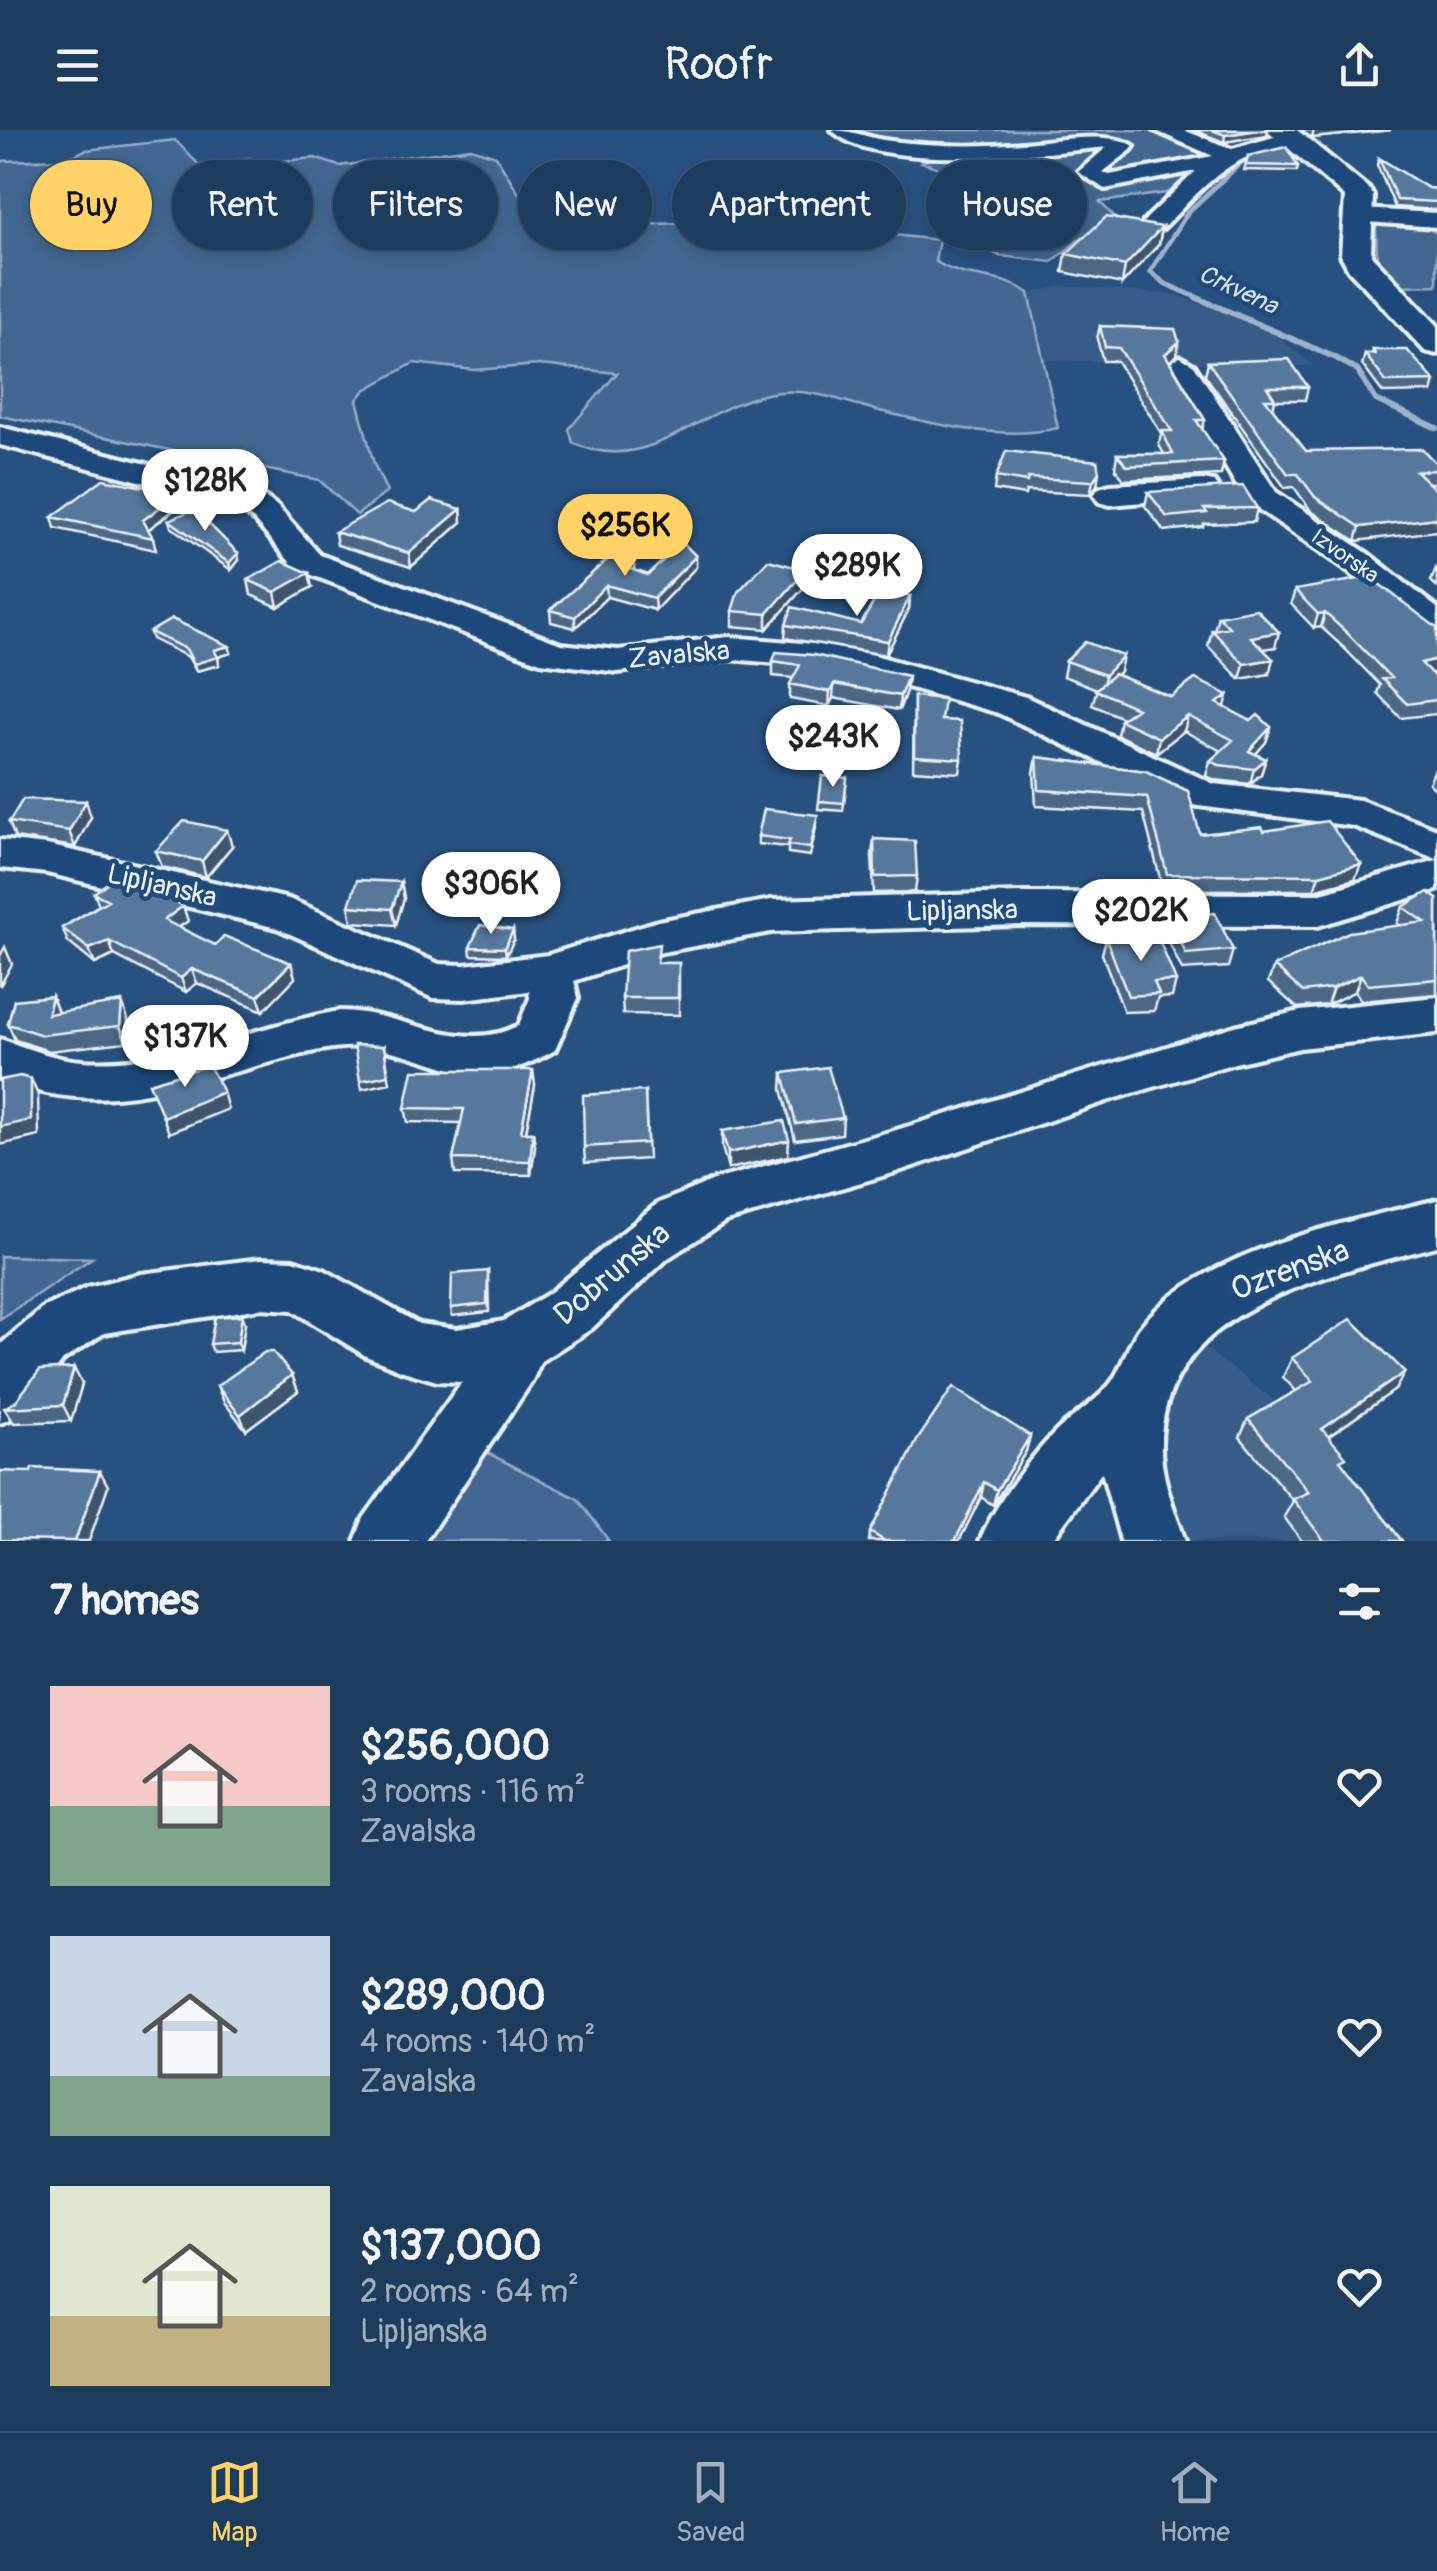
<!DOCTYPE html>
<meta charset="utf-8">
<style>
:root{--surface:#1d3d5f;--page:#2a4868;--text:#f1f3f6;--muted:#a0aebd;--line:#3b5674;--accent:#ffd166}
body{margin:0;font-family:Pangolin,sans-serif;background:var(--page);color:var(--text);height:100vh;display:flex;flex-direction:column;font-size:38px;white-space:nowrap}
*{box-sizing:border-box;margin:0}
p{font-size:32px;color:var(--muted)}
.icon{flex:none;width:55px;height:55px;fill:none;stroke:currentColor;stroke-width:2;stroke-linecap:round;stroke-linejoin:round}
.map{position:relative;height:1411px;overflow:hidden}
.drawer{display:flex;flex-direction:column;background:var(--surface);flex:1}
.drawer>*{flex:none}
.banner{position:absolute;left:30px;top:30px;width:1378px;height:90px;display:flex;gap:20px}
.price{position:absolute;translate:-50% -85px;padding:0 22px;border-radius:35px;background:#fff;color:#222;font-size:32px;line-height:65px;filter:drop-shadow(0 2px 5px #0008)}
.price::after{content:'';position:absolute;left:50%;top:60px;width:30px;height:22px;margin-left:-15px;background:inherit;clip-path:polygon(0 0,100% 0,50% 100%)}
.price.current{background:var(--accent);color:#111}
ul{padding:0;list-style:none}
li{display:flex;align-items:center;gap:30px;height:250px;padding:0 50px}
li span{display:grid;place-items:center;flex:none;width:280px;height:200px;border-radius:0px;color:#555}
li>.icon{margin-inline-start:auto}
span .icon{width:120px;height:120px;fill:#fffc;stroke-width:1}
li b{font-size:42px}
h2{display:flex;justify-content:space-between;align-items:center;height:120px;padding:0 50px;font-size:42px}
.chip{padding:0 35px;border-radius:45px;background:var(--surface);box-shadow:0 5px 15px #0003,0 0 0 2px var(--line);font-size:35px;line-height:90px}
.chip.current{background:var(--accent);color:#111}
header{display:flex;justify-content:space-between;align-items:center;height:130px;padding:0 50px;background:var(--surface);font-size:45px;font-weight:600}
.menu{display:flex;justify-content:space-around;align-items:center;height:140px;border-top:2px solid var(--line);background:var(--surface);font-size:28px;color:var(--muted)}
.menu a{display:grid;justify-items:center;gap:5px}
.menu .current{color:var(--accent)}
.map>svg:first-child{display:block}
</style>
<header><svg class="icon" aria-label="menu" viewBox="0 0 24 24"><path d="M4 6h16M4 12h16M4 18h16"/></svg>Roofr<svg class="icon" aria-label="share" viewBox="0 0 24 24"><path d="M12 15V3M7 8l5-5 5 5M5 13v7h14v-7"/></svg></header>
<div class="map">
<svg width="1437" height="1411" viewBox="0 0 1437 1411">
<rect width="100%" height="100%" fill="#27517f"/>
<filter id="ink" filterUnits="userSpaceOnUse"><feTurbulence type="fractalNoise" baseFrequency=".01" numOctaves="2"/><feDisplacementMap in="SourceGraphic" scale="20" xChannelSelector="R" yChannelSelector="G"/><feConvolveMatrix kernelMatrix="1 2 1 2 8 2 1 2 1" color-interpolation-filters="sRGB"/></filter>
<g filter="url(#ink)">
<path fill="#355d88" d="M1063 156 1178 165 1275 205 1314 236 1043 230 1029 163Z
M1192 1208 1284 1278 1396 1411H1163L1143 1317Z"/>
<path fill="#436891" stroke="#96acc4" stroke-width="2.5" d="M855 0H1157L1216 25 1181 61 1100 72 1116 89 1082 107 1052 132 1000 126 981 117 990 110 929 80 1005 62 922 32 946 24 876 12Z
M175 10 199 35 249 28 272 32 315 28 339 36 471 18 496 26 527 77 555 93 576 98 679 93 732 103 809 89 857 101 939 110 935 131C963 151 998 142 1029 163L1058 298C1004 311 938 295 884 282 849 274 817 259 780 262 703 270 652 349 573 313L569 299 617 243 539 235 474 240 414 233 365 260 357 270 374 334 387 362 357 385 319 350 0 286V31L67 29 85 20Z
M1376 94 1425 95 1437 104V155L1398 156 1377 131Z
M0 1126 92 1128 0 1189Z
M470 1314 578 1369 609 1411H397Z"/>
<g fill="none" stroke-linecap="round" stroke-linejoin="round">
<path stroke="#9db3c9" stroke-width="5" d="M1201 169 1166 154 1150 142 1188 82 1247 27"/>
<path stroke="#9db3c9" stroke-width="6" d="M1195 167 1334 227 1357 240 1376 270 1437 298"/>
<defs>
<path id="minor" d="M832 0C854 0 870 9 891 11 933 16 981 17 1022 13 1053 11 1110 0 1134 16L1131 20 1103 42 1109 45 1213 26 1154 0H1183L1232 19 1274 7 1299 6 1309 12 1306 16C1290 20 1274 18 1258 23 1219 35 1191 70 1163 98H1147L1143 93 1147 88 1196 41 1105 59 1078 42 1107 17C1047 23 875 44 832 0Z
M1360 79 1437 83V97L1352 91 1349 86 1352 81Z
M1180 227 1194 235 1276 362 1367 423 1437 478V507L1424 504 1343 437 1254 376 1237 356 1166 235Z
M0 297 258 362 277 376 320 425 561 514 618 520 728 507 814 514 874 525 1026 567 1214 654 1360 670 1437 699V729L1353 696 1191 675 998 583 869 546 814 536 728 529 618 542 540 532 296 439 254 390 236 376 0 315Z
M1203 350 1214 352 1219 359 1214 366 1110 375 1099 372 1094 365 1099 358 1110 355Z
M0 710 47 715 289 769 439 834 464 835 548 825 658 791 771 770 1021 763 1318 764 1437 730V760L1318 796 1021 795 771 802 662 822 574 851 578 868 555 920C468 970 448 926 365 917 333 914 299 925 268 933 172 958 97 988 0 949V909C28 918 53 929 82 931 168 937 256 895 340 881 400 881 463 926 519 895L530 868 529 861 464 869 433 868 277 798 47 743 0 738Z
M1437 867V903L1300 918 1235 933 1113 969 893 1043 726 1091 668 1128 591 1199 541 1231 532 1251 425 1411H355L364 1388 462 1252 437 1251 403 1241 366 1226 292 1180 261 1178 104 1203 63 1230 21 1285 0 1293V1215L44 1177 88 1157 141 1144 261 1129 293 1130 324 1140 419 1194 457 1199 504 1191 550 1163 657 1074 714 1050 893 1001 1235 896 1300 881Z
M1437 1070V1116C1330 1145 1163 1175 1161 1314 1160 1347 1175 1381 1185 1411H1121L1102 1342 1051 1411H980C994 1376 1031 1326 1059 1299 1074 1285 1092 1274 1106 1259 1121 1244 1126 1217 1139 1199 1199 1120 1346 1093 1437 1070Z"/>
<path id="major" d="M1267 0H1297L1369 59 1373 65 1371 125 1437 195V224L1425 221 1349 140 1341 125 1345 67Z"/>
</defs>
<use href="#minor" stroke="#e8f1f8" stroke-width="8"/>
<use href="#major" stroke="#e8f1f8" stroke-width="8"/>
<use href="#minor" fill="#1f4a7a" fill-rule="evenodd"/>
<use href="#major" fill="#1f4a7a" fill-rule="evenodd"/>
</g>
<path fill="#4b6787" stroke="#e8f1f8" stroke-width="2.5" d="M1193 0H1268L1267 5 1224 12Z
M1300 0H1391L1312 8Z
M1248 26 1298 36 1297 41 1244 40Z
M1379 28 1428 58 1437 59V80L1395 77 1377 35Z
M1162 97 1159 114 1122 154 1063 142 1066 124Z
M1100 196 1177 225 1170 231 1205 290 1202 300 1224 331 1221 345 1124 350 1115 338 1117 324H1164L1159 315 1161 303 1117 231H1103L1097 209Z
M1373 220 1435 251 1432 262 1383 263 1362 235 1365 224H1372Z
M1208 232 1308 257 1305 270H1275L1273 279 1306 321 1437 334V353H1429L1356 411 1311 381 1294 357 1285 358 1205 245Z
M1097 331V355L1090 364 1026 361 1025 365 994 360 996 347Z
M226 332 228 339 217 348 190 341 189 334Z
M187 357 190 368 148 400 153 408 156 420 55 398 52 387 149 358Z
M1148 362 1257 378 1254 392 1204 394 1203 397 1164 401 1145 376Z
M461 379 462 392 411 437 337 415 335 402 416 382Z
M169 390 239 430 231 440 171 397Z
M696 426V437L655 480 607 467 575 498 551 492 550 480 634 427V439L633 440 648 445Z
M1436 438H1437V457L1431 451Z
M248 450 312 457 278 477 251 465Z
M806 455 767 499 732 496V481Z
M1295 460 1437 542 1432 543 1437 549V584L1401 588 1377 563 1380 555 1343 517 1321 497 1314 498 1291 474Z
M910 466 909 479 886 525 785 508 786 495 861 494Z
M1218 486 1275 517 1263 519 1269 544 1240 549 1208 516 1212 500H1214Z
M150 502 229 516 231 523 218 527 219 535 196 541 188 527 152 509Z
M773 531 908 546 906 561 899 580 833 568 829 576 790 569V554L793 548 773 546Z
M1066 531 1120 541 1117 545 1171 567 1228 565 1224 577 1251 591 1271 597 1266 612 1256 624 1266 629 1261 644 1250 654 1215 650 1206 646 1210 631 1221 621 1184 601 1156 623 1117 605 1120 590 1123 588 1092 575 1097 559 1063 546Z
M914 566 941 590 962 629 960 643 913 640Z
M1037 627 1146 641 1200 704 1264 701 1355 749 1314 760H1163L1143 682 1036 676 1034 642Z
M1435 639H1437V661L1429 653Z
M847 648 843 681 818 679 819 671Z
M91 687 75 717 15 708 9 692Z
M817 693 810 726 788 723V717L758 714V706Z
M874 709 917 746 915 762 874 763 872 725Z
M232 716 206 747 162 737 156 721Z
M401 752 404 768 396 795 352 792 349 776Z
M94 763 188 791 179 797 215 815 291 833 295 848 263 881 197 853 186 862 114 825 95 834 68 812 62 798 99 775Z
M1437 769V864L1361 871 1355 861 1327 875 1297 878 1268 852 1274 836 1400 795 1397 793 1403 777Z
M1169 786 1233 820 1228 837 1182 840 1164 802Z
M513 800 514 809 506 826 471 825 470 817Z
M1106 808 1176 851 1172 867 1158 868 1154 881 1124 882 1102 824Z
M659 833H679V885L623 884 622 868Z
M58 882 128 889 126 912 49 921 15 910 8 894Z
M783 943 843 988 842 1004 795 1010 782 959Z
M535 955 526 1002H533L535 1016 531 1045 455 1044 453 1029 461 993 408 992 405 978Z
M645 961 648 1029 585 1033 584 1017Z
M722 1001 788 1026 728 1039 722 1017Z
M488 1141 489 1182 452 1186 451 1178Z
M242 1185 245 1193 241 1220 213 1222 210 1214Z
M1292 1228 1395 1260 1328 1307 1342 1334 1402 1411H1302L1284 1387 1293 1371 1240 1307 1248 1289 1296 1261 1283 1247Z
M292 1245 298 1261 246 1300 224 1272 217 1256Z
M82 1254 71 1291 14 1293 4 1278Z
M1030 1306 1026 1321 993 1375 981 1367 959 1411H869L870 1402Z"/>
<path fill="#3d546e" stroke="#e8f1f8" stroke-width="2.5" d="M1258 0H1268L1267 5 1224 12 1225 5Z
M1314 0H1391L1312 8Z
M1162 97 1159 114 1122 154 1125 136Z
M1179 212 1177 225 1163 237 1165 224Z
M226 332 228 339 217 348 215 341Z
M1099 342 1097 355 1090 364 1093 351Z
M187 357 190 368 146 401 143 390Z
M461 379 462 392 411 437 409 423Z
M1437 388V401L1356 411 1360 397Z
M238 423 239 430 231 440 229 433Z
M696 426V437L655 480 654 468Z
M634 427V439L625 449 624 437Z
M806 440V455L767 499V484Z
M309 443 312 457 278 477 275 462Z
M606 455 607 467 575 498V487Z
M910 466 909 479 886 525 888 511Z
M1325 483 1321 497 1314 498 1318 484Z
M1279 502 1275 517 1247 522 1251 507Z
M229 516 231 523 218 527 219 535 196 541 194 534 214 520Z
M1123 526 1120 541 1102 561 1105 545Z
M1273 529 1269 544 1240 549 1244 534Z
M1437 529V542L1416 547 1421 533Z
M908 546 906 561 899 580 900 566Z
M834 554 833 568 829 576 830 562Z
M1228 565 1224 580 1217 573Z
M1188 586 1184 601 1156 623 1159 608Z
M1271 597 1266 612 1245 636 1249 621Z
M1266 629 1261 644 1250 654 1254 639Z
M86 671 91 687 75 717 69 701Z
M227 700 232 716 206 747 202 731Z
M1361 734 1355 749 1314 760 1319 745Z
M401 752 404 768 396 795 392 779Z
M183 776 188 791 169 804 164 790Z
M513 800 514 809 506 826 505 818Z
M109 811 114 825 95 834 89 819Z
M5 817 12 834 0 856V826Z
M291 833 295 848 263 881 258 866Z
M192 839 197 853 186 862 181 848Z
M1361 845 1355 861 1327 875 1333 858Z
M52 866 58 882 48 884Z
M122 872 128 889 126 912 120 896Z
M384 916 390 953 362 959 360 951Z
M533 940 535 955 523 1016 521 1002Z
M31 949 38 965 39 1006 0 1015V997Z
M223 962 228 979 169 1003 163 987Z
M533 1002 535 1016 531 1045 530 1031Z
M789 1010 788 1026 728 1039V1023Z
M242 1185 245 1193 241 1220 238 1212Z
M74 1238 82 1254 71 1291 63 1275Z
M1405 1242 1395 1260 1313 1317 1322 1299Z
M292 1245 298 1261 246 1300 240 1285Z
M1030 1306 1026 1321 993 1375 997 1360Z
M100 1341 108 1356 89 1411H75Z
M984 1352 981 1367 959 1411H955Z"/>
<path fill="#57789d" stroke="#e8f1f8" stroke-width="2.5" d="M1212 0H1258L1225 5Z
M1286 17 1298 36 1246 35 1248 26Z
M1379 28 1428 58 1437 59V72L1397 70Z
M1106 87 1162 97 1125 136 1066 124Z
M1100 196 1175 199 1179 212 1165 224 1205 290H1196L1224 331 1127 336 1117 324H1173L1162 301H1172L1119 218 1105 217Z
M1373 220H1407L1435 251 1386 252 1365 224H1375Z
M1289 229 1308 257H1267L1275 269H1265L1306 321 1422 319 1437 334V340L1416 341 1437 361V388L1360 397 1315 367 1298 344H1288L1208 232Z
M1006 321 1097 331 1099 342 1093 351 1028 348 1027 352 996 347Z
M199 327 226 332 215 341 189 334Z
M103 349 149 358 160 350 187 357 143 390 153 408 52 387Z
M1243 356 1257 378 1204 379 1207 383 1167 387 1148 362Z
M431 370 461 379 409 423 335 402 387 373 416 382Z
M194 379 238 423 229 433 169 390Z
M682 412 696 426 654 468 606 455 575 487 550 480 623 416 634 427 624 437 648 445Z
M768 430 806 440 767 484 732 481 738 462Z
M282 431 309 443 275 462 248 450Z
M1370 447 1437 498V529L1421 533 1437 549V570L1407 574 1382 549 1391 548 1347 503 1325 483 1318 484 1295 460Z
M881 460 910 466 888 511 786 495 792 477 861 494Z
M1256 479 1279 502 1251 507 1273 529 1244 534 1212 500 1229 497 1218 486Z
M172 489 229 516 214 520 218 527 194 534 186 519 150 502Z
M1085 512 1123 526 1105 545 1066 531Z
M776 522 814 525 908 546 900 566 834 554 830 562 790 554 800 535 773 531Z
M1114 544 1171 567 1195 549 1228 565 1217 573 1251 591 1258 585 1271 597 1249 621 1266 629 1254 639 1219 635 1210 631 1233 610 1188 586 1159 608 1120 590 1137 578 1095 560Z
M914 566 944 569 941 590 960 591 962 629 914 626Z
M1037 627 1146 641 1188 661 1200 704 1262 697 1264 701 1327 691 1361 734 1319 745 1167 744 1147 667 1039 660Z
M822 646 847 648 844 673 819 671Z
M23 669 86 671 69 701 9 692Z
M764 679 818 685 810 718 788 715 790 710 758 706Z
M184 691 227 700 202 731 156 721Z
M874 709 915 711 917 746 875 747Z
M112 749 154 759 183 776 164 790 215 815 224 806 291 833 258 866 192 839 181 848 109 811 89 819 62 798 108 770 94 763Z
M357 750 401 752 392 779 349 776Z
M1428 762 1437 769V849L1368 855 1361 845 1333 858 1303 862 1274 836 1349 802 1425 792 1403 777Z
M1215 783 1233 820 1186 824 1169 786Z
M480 795 513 800 505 818 470 817Z
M1157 805 1176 851 1154 852 1159 864 1128 866 1106 808Z
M659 814 657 833H679L678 868H622L625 821Z
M52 866 48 884 122 872 120 896 42 905 8 894 14 870Z
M354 915 384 916 388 945 360 951Z
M209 935 223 962 163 987 149 953Z
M828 937 843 988 796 994 783 943Z
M413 940H533L521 1002H533L530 1031 453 1029 464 979 405 978Z
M20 946 31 949V990L0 997V950Z
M645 961 647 1013 584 1017 583 965Z
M784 991 789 1010 728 1023 722 1001Z
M488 1141 487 1174 451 1178 452 1144Z
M242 1185 238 1212 210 1214 215 1187Z
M1351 1189 1405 1242 1322 1299 1346 1327 1340 1330 1402 1411H1324L1293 1369 1309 1362 1248 1289 1313 1251 1292 1228Z
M265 1222H273L292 1245 240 1285 217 1256Z
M74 1238 63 1275 4 1278 15 1272 40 1240Z
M953 1257 1030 1306 997 1360 984 1352 955 1411H885L870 1402 918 1309Z
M32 1338 100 1341 75 1411 0 1410V1341L31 1342Z"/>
</g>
<g text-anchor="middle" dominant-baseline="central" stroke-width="9" stroke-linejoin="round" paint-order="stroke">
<g font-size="22" fill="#e8f1f8" stroke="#1f4a7a">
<text transform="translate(1345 426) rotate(35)">Izvorska</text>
</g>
<g font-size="25" font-style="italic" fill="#d5e2ec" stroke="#1f4a7a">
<text transform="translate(1238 160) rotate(25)">Crkvena</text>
</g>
<g font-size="28" fill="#e8f1f8" stroke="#1f4a7a">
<text transform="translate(679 525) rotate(-5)">Zavalska</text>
<text transform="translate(162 756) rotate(13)">Lipljanska</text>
<text transform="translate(962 781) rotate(-1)">Lipljanska</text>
</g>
<g font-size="32" fill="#e8f1f8" stroke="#1f4a7a">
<text transform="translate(1290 1140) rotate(-20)">Ozrenska</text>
<text transform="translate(612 1144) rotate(-40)">Dobrunska</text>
</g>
</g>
</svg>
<b class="price" style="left:205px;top:404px">$128K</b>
<b class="price current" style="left:625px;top:449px">$256K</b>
<b class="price" style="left:857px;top:489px">$289K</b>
<b class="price" style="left:833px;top:660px">$243K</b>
<b class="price" style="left:491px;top:807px">$306K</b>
<b class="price" style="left:1141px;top:834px">$202K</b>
<b class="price" style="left:185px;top:960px">$137K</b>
<div class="banner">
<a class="chip current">Buy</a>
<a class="chip">Rent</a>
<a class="chip">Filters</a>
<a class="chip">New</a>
<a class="chip">Apartment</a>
<a class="chip">House</a>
</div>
</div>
<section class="drawer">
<h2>7 homes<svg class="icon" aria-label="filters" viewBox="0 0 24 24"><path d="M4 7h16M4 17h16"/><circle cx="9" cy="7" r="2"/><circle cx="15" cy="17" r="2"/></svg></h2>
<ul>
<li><span style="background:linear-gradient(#f6c9c9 60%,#7fa58c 0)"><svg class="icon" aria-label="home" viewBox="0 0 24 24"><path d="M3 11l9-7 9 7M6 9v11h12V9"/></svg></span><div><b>$256,000</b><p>3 rooms · 116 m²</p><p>Zavalska</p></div><svg class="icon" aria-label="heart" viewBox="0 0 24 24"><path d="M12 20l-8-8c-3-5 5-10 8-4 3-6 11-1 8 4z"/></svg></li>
<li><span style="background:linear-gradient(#c9d6e8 70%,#7fa58c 0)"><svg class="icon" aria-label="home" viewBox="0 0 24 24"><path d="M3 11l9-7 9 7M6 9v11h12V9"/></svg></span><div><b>$289,000</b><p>4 rooms · 140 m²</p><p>Zavalska</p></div><svg class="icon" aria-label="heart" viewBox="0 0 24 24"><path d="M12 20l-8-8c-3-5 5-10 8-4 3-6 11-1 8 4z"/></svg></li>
<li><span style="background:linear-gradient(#dfe7d0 65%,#c2b280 0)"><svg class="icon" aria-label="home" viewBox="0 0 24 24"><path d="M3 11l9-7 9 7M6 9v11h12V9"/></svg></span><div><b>$137,000</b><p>2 rooms · 64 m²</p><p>Lipljanska</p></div><svg class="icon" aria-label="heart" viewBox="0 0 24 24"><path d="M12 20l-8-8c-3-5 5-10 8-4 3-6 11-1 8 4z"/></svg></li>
</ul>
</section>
<nav class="menu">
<a class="current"><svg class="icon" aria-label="map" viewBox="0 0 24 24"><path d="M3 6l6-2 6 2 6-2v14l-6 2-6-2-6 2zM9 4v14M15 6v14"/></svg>Map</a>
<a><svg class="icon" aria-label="saved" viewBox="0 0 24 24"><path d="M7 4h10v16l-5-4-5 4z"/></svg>Saved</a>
<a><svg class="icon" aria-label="home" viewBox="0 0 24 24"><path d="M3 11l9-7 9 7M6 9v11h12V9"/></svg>Home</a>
</nav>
